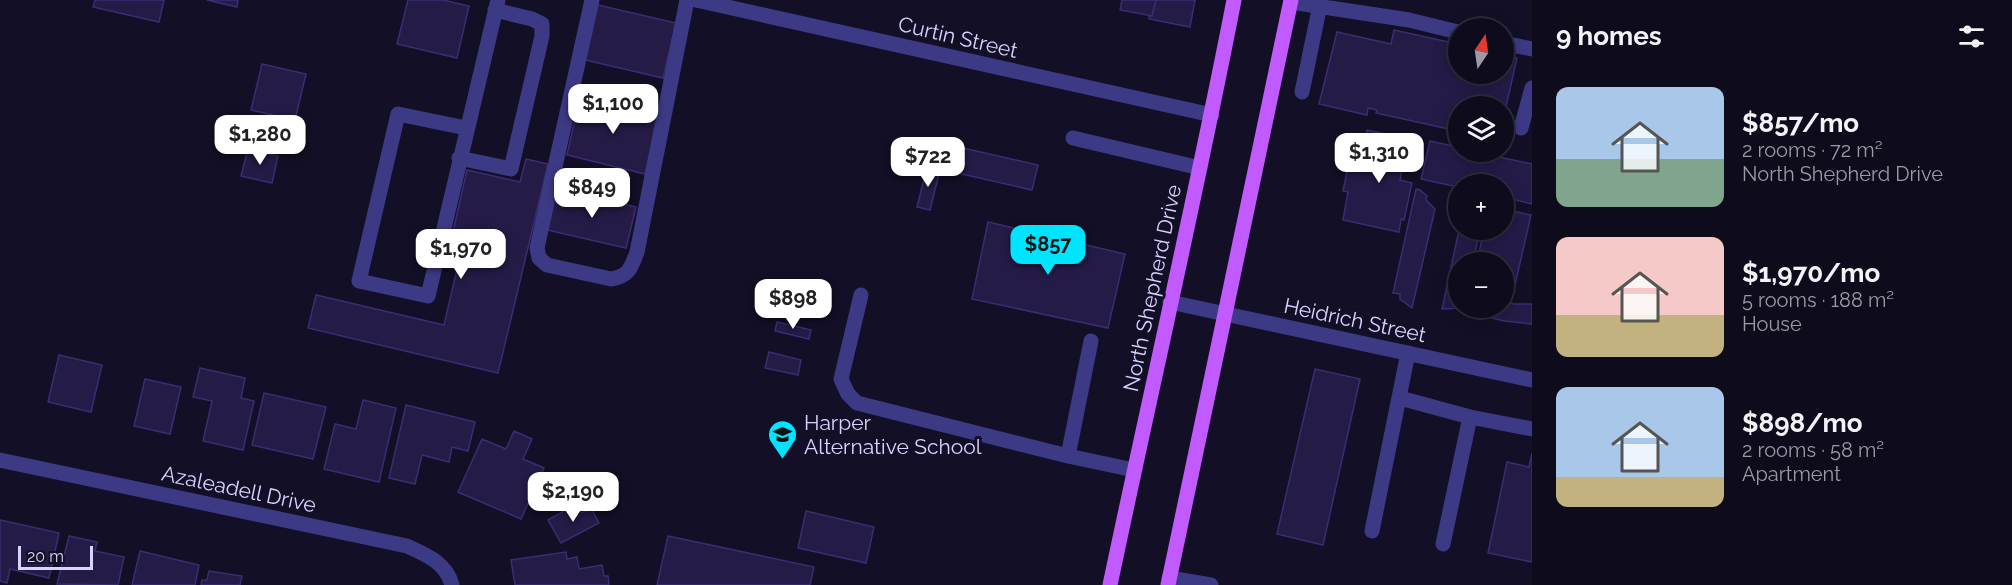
<!DOCTYPE html>
<meta charset="utf-8">
<style>
:root{--surface:#0e0b1c;--page:#1c1929;--text:#f1f3f6;--muted:#9b9ba3;--line:#2e2b3b;--accent:#00e5ff}
body{margin:0;font-family:Raleway,sans-serif;background:var(--page);color:var(--text);height:100vh;display:flex;flex-direction:column;font-size:22px;white-space:nowrap}
*{box-sizing:border-box;margin:0}
p{font-size:20px;color:var(--muted)}
.icon{flex:none;width:33px;height:33px;fill:none;stroke:currentColor;stroke-width:2;stroke-linecap:round;stroke-linejoin:round}
.map{position:relative;flex:1;overflow:hidden}
.drawer{display:flex;flex-direction:column;background:var(--surface);width:480px}
.drawer>*{flex:none}
.needle{width:39px;rotate:13deg}
.controls{position:absolute;left:1448px;top:18px;display:grid;gap:12px}
.controls a{display:grid;place-items:center;width:66px;height:66px;border-radius:50%;background:var(--surface);box-shadow:0 3px 15px #0003,0 0 0 2px var(--line);font-size:30px}
.scale{position:absolute;left:18px;bottom:15px;width:75px;box-sizing:border-box;padding-left:6px;border:3px solid #d9d4ff;border-top:0;font-size:16px;line-height:21px;white-space:nowrap;color:#d9d4ff;-webkit-text-stroke:4px #130f26;paint-order:stroke}
.price{position:absolute;translate:-50% -51px;padding:0 14px;border-radius:12px;background:#fff;color:#222;font-size:20px;line-height:39px;filter:drop-shadow(0 2px 3px #0008)}
.price::after{content:'';position:absolute;left:50%;top:36px;width:18px;height:14px;margin-left:-9px;background:inherit;clip-path:polygon(0 0,100% 0,50% 100%)}
.price.active{background:var(--accent);color:#111}
ul{padding:0;list-style:none}
li{display:flex;align-items:center;gap:18px;height:150px;padding:0 24px}
li span{display:grid;place-items:center;flex:none;width:168px;height:120px;border-radius:12px;color:#555}
li>.icon{margin-inline-start:auto}
span .icon{width:72px;height:72px;fill:#fffc;stroke-width:1}
li b{font-size:26px}
h2{display:flex;justify-content:space-between;align-items:center;height:72px;padding:0 24px;font-size:26px}
main{display:flex;flex:1;min-height:0}
.map>svg:first-child{display:block}
</style>
<main>
<div class="map">
<svg width="1532" height="585" viewBox="0 0 1532 585">
<rect width="100%" height="100%" fill="#130f26"/>
<path fill="#241b47" stroke="#3b2d73" stroke-width="1.5" d="M95 0H164L159 22 93 7Z
M207 0H238L237 7Z
M408 0H443L469 6 457 58 397 44Z
M1122 0H1156L1152 16 1120 10Z
M1156 0H1195L1190 27 1149 19V16H1152Z
M598 5 676 23 663 78 585 60Z
M1394 30 1458 44V74H1503V54L1517 58 1503 120V106H1458V131L1376 113 1377 110 1368 108 1367 115 1319 104 1337 32 1391 44Z
M262 64 306 74 295 120 251 110Z
M580 96 659 114 645 174 567 155Z
M1367 130 1409 139 1400 180 1412 183 1404 220 1401 219 1399 232 1343 220 1348 192 1343 191 1348 167 1370 171 1373 160 1362 158Z
M1430 141 1458 147V152H1476L1532 164V204L1503 197V184H1458V187L1421 179Z
M963 148 1038 165 1032 190 957 173Z
M248 149 278 156 272 183 241 176Z
M526 159 548 164 498 373 308 328 316 295 444 325 462 248 450 245 467 170 520 182Z
M927 167 940 170 930 210 917 207Z
M557 189 636 207 626 248 547 230Z
M1416 189 1420 190 1427 196 1426 200 1435 209 1412 308 1400 299V294L1393 293Z
M1503 209 1531 215 1512 298 1503 296V262H1477L1484 230H1503Z
M988 222 1125 254 1108 328 972 299Z
M1459 230H1480L1473 262H1458V308H1463L1442 309Z
M1503 301 1514 304H1532V324L1504 321 1469 312 1472 308H1503Z
M777 322 811 330 809 339 775 331Z
M769 352 801 360 798 375 765 368Z
M59 355 102 365 91 412 48 402Z
M200 368 245 378 241 398 254 401 243 450 203 441 212 401 193 397Z
M1315 369 1360 379 1323 545 1277 534Z
M145 379 181 387 170 434 134 426Z
M264 393 326 407 313 459 252 445Z
M363 400 396 408 379 482 324 469 335 424 356 429Z
M406 405 475 422 468 451 452 447 449 462 422 455 415 484 389 478Z
M514 431 532 439 523 459 544 468 521 519 458 492 482 439 506 449Z
M1532 453V562L1488 553 1507 462 1529 467Z
M568 479 575 493 554 505 546 490Z
M577 504 582 513 591 508 599 523 561 543 548 520Z
M806 511 874 527 866 563 798 548Z
M0 520 59 533 49 578 10 569 7 583 0 581Z
M69 536 97 542 95 551 124 557 118 585 57 584Z
M668 536 814 567 810 585H657Z
M140 551 199 565 195 585H132Z
M566 552 567 559 577 557 579 569 602 565 604 576H608L609 585H515L511 560Z
M209 571 242 576 240 585H201L202 580H207Z"/>
<g fill="none" stroke-linecap="round" stroke-linejoin="round">
<path stroke="#3d3a85" stroke-width="15" d="M592 0 537 248 539 258 547 265 611 279C629 276 631 268 637 252L687 0
M1291 2 1409 20 1458 32
M1503 43 1532 49
M1302 92 1321 0
M466 128 398 114 359 281 428 296 498 0
M1521 128 1532 88
M1073 138 1200 168
M459 158 511 169 542 36V24L532 19 495 10
M861 295 841 379 848 394 857 403 1068 456
M1091 341 1068 456 1134 470
M1400 398 1470 417 1532 429
M1372 531 1408 353
M1443 544 1470 417
M1169 578 1211 585"/>
<path stroke="#3d3a85" stroke-width="15" d="M696 0 1212 115
M1170 302 1532 380
M0 460 407 546C427 555 446 563 452 585"/>
<path stroke="#c25bff" stroke-width="15" d="M1110 585C1151 390 1196 196 1234 0
M1168 585 1291 0"/>
</g>
<defs>
<symbol id="school-pin" viewBox="-11 -11 22 30"><path d="M0 17L-7.5 6A9.5 9.5 0 1 1 7.5 6Z" fill="#00e5ff" stroke="#130f26"/><path d="M0-5L7-2L0 1L-7-2ZM-4 1L0 2.5L4 1V4Q0 6-4 4Z" fill="#111"/></symbol>
</defs>
<g fill-rule="evenodd">
<use href="#school-pin" x="766" y="418" width="33" height="45"/>
</g>
<g text-anchor="middle" dominant-baseline="central" stroke-width="6" stroke-linejoin="round" paint-order="stroke">
<g font-size="21" fill="#d9d4ff" stroke="#130f26">
<text transform="translate(958 37) rotate(13)">Curtin Street</text>
<text transform="translate(1152 288) rotate(-78)">North Shepherd Drive</text>
<text transform="translate(1355 320) rotate(12)">Heidrich Street</text>
<text transform="translate(239 489) rotate(12)">Azaleadell Drive</text>
</g>
<g font-size="21" fill="#d9d4ff" stroke="#130f26" text-anchor="start">
<text x="804" y="422">Harper<tspan x="804" dy="24">Alternative School</tspan></text>
</g>
</g>
</svg>
<div class="controls">
<a><svg class="needle" viewBox="-14 -14 28 28"><path d="M0-13l5 13h-10z" fill="#e53935"/><path d="M0 13l5-13h-10z" fill="#9b9ba3"/></svg></a>
<a><svg class="icon" aria-label="layers" viewBox="0 0 24 24"><path d="M12 4l9 5-9 5-9-5zM3 14l9 5 9-5"/></svg></a>
<a>+</a>
<a>−</a>
</div>
<div class="scale">20 m</div>
<b class="price" style="left:613px;top:135px">$1,100</b>
<b class="price" style="left:260px;top:166px">$1,280</b>
<b class="price" style="left:1379px;top:184px">$1,310</b>
<b class="price" style="left:928px;top:188px">$722</b>
<b class="price" style="left:592px;top:219px">$849</b>
<b class="price active" style="left:1048px;top:276px">$857</b>
<b class="price" style="left:461px;top:280px">$1,970</b>
<b class="price" style="left:793px;top:330px">$898</b>
<b class="price" style="left:573px;top:523px">$2,190</b>
</div>
<section class="drawer">
<h2>9 homes<svg class="icon" aria-label="filters" viewBox="0 0 24 24"><path d="M4 7h16M4 17h16"/><circle cx="9" cy="7" r="2"/><circle cx="15" cy="17" r="2"/></svg></h2>
<ul>
<li><span style="background:linear-gradient(#a9c7e8 60%,#7fa58c 0)"><svg class="icon" aria-label="home" viewBox="0 0 24 24"><path d="M3 11l9-7 9 7M6 9v11h12V9"/></svg></span><div><b>$857/mo</b><p>2 rooms · 72 m²</p><p>North Shepherd Drive</p></div></li>
<li><span style="background:linear-gradient(#f6c9c9 65%,#c2b280 0)"><svg class="icon" aria-label="home" viewBox="0 0 24 24"><path d="M3 11l9-7 9 7M6 9v11h12V9"/></svg></span><div><b>$1,970/mo</b><p>5 rooms · 188 m²</p><p>House</p></div></li>
<li><span style="background:linear-gradient(#a9c7e8 75%,#c2b280 0)"><svg class="icon" aria-label="home" viewBox="0 0 24 24"><path d="M3 11l9-7 9 7M6 9v11h12V9"/></svg></span><div><b>$898/mo</b><p>2 rooms · 58 m²</p><p>Apartment</p></div></li>
</ul>
</section>
</main>
